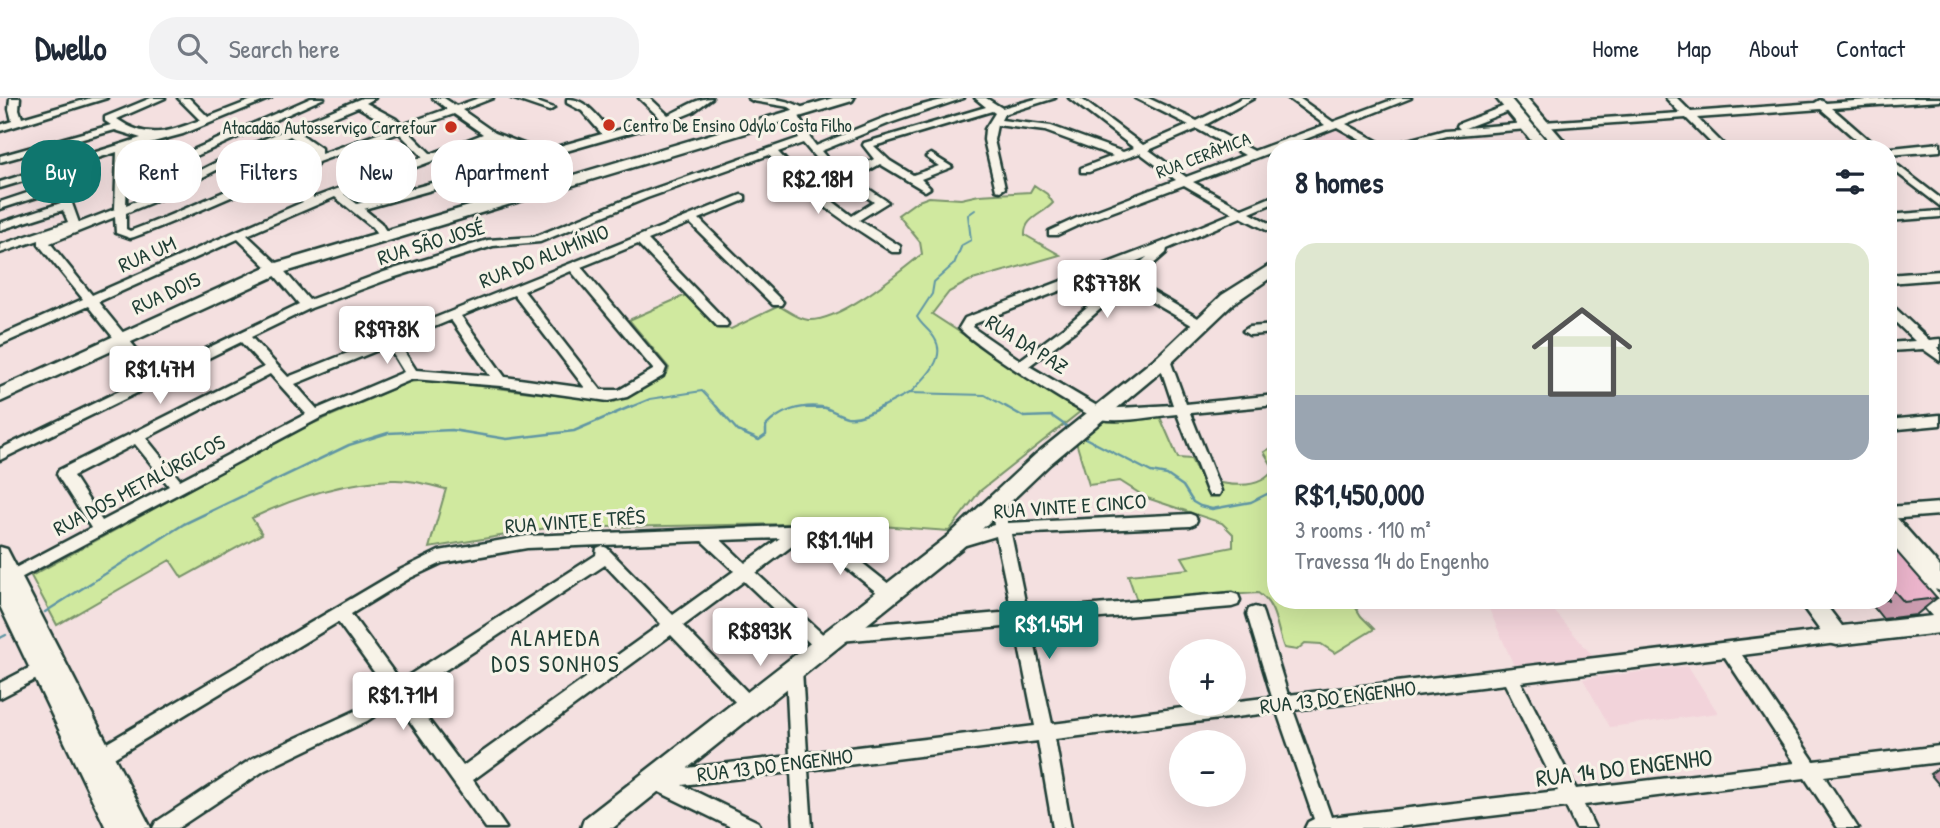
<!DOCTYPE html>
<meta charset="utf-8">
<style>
:root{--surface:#fff;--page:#f2f2f3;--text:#1f2937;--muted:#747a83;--line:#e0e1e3;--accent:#0f766e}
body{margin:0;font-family:"Patrick Hand",sans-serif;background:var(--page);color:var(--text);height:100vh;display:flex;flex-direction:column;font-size:26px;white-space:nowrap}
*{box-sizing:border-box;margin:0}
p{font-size:23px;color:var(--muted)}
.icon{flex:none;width:38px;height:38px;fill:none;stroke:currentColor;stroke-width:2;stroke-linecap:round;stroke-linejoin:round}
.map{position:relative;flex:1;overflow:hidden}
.sheet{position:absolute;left:1267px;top:42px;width:630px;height:469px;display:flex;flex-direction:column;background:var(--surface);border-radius:28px;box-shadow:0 7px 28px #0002}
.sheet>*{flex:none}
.hud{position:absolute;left:21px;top:42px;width:665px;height:63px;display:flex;gap:14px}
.buttons{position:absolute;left:1169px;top:541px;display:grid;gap:14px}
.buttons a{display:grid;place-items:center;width:77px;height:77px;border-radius:50%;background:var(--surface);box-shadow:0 7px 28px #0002;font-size:35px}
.price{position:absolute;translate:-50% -60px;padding:0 16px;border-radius:7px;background:#fff;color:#222;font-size:23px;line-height:46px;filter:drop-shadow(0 2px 4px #0008)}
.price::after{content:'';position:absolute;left:50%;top:42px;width:21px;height:16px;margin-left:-10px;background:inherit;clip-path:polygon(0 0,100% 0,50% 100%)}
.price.current{background:var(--accent);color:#fff}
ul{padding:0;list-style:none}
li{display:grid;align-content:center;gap:14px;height:371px;padding:0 28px}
li span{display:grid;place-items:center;height:217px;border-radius:21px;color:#555}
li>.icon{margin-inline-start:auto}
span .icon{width:126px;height:126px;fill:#fffc;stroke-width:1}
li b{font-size:30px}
h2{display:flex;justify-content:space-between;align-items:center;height:84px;padding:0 28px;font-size:30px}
.tag{padding:0 24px;border-radius:28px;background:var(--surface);box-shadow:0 7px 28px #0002;font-size:24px;line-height:63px}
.tag.current{background:var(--accent);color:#fff}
header{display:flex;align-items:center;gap:42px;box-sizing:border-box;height:98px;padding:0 35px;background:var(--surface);border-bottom:2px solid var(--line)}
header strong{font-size:33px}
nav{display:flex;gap:38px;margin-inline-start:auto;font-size:24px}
.search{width:490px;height:63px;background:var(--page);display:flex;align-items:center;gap:18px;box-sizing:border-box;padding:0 24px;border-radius:28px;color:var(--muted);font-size:26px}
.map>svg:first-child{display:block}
</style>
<header>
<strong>Dwello</strong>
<div class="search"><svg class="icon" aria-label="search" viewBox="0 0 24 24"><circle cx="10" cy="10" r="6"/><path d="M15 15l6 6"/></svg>Search here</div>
<nav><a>Home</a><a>Map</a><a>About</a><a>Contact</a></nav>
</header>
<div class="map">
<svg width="1940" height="730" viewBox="0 0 1940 730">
<rect width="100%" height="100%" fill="#f4e0e0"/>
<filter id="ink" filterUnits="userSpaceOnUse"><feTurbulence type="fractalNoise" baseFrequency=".0143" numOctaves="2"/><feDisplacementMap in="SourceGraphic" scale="14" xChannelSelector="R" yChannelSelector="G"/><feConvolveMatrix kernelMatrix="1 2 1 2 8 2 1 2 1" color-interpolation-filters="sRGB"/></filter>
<g filter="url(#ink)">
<path fill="#f2d3da" d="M1334 29 1377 51H1280Z
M1485 502H1545L1596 562 1515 570Z
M1688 568 1718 615 1610 629 1583 581Z"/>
<path fill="#d0e99f" stroke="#78936a" stroke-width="2" d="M1034 87 1047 96 1053 105C1042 117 1024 120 1025 137L1060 157 969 183 949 194 932 216 1081 313 980 393 949 433 839 425 547 430 429 450 446 391C429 387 410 381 392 382 343 384 296 399 252 420L262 436 182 480 170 462 57 527 31 478 298 332 409 284 427 282 607 303 627 298 667 275 669 270 629 222 686 197 717 229 731 231 779 208C788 213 798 221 808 222 840 224 897 176 922 156L920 144 898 117 916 104 929 99 961 101 979 97 1030 94Z
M1160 319 1178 360 1191 361 1201 381C1223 386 1259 395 1274 371L1264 354 1276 347V502H1351L1361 518 1374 531 1335 555 1321 546 1305 545 1297 552 1284 550C1276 530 1277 507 1258 495L1137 503 1128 477 1189 471 1182 459 1233 449V436L1222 425 1147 400 1120 383 1089 387 1076 344 1104 323Z"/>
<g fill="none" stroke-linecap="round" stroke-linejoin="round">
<path stroke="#6096a4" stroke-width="2" d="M911 294C924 281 947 261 935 241 930 232 922 228 917 219L932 196 934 184 954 166 962 147 971 142 968 117 975 112
M628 310 650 301 702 293 718 310
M806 310H825
M880 310 909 295 985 297 1008 310"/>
<path stroke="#6096a4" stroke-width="2.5" d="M716 308 738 333 759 342 766 337V328C780 313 800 307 821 309 830 310 838 317 847 319 860 321 872 314 883 308
M1005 308 1024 319 1052 318 1069 330
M1083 339 1151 374 1167 377 1183 388 1193 404 1200 408 1212 411 1251 404 1267 396 1276 397
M45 514 184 426 349 347 388 335 452 332 507 341 574 333 632 308
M0 540 6 537"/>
<defs>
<path id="minor" d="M10 0H20L19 11 22 20 91 0H107L0 33V27L12 23 9 11Z
M151 0H165L117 21C147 42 167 35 200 22L178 0H189L208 19 257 0H271L183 36 127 51V72L177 59 311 0H324L185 63 127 78 126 107 152 97 250 47 362 0H375L366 5 396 21 402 27 447 11 433 0H444L456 8 479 0H493L462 12 495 35 542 53 602 36 582 13 567 5V1C586 0 599 20 611 34L660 20 639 0H650L668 17C683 11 696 0 712 0L693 14 671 23 469 81 485 109 483 111H475L460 84 364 111 381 125 389 138 387 140H379L372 129 335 99 247 137 280 168 309 202 384 174 488 142 534 139 639 96 799 40 788 16 795 13 789 9 753 3 748 0C769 0 788 0 806 12V16H798L810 40 816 48C856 32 922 0 964 0L890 25 821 53 832 66 847 76 874 61 863 47 864 45 986 9 975 0H986L1002 10 1039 0H1055L1004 16 1001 22 1051 28 1123 54 1134 50 1069 0H1080L1143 47 1189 27 1135 0H1148L1197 23 1242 0H1254L1205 27 1254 53 1325 27 1288 0H1299L1333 24 1397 0H1411L1346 26 1386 48 1445 32 1460 31 1457 28 1458 26 1510 6 1515 9 1514 11 1465 30 1527 25 1532 28 1527 31 1446 38 1400 51H1376L1337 29 1193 84 1242 111 1276 97V104L1250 115 1276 129V137L1241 119 1167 151 1166 155 1134 183 1205 224 1207 227 1205 230H1197L1126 189 1076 232 1029 268 1102 311 1173 307 1158 262 1164 258 1170 262 1186 306 1276 297V307L1190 315 1221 393 1219 397H1209L1207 393 1177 316C1152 318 1125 325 1100 321 1085 319 970 244 959 230L965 220 1163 144 1233 115 1184 87 1085 124 1057 137H1049V133L1077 120 1176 82 1140 55 1089 74H1081V70L1113 58 1045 33 997 27 994 42 1005 90 1000 93 996 92 984 42 985 31 995 15 992 13 874 48 890 63 913 77 939 68 926 59 931 56 952 69 921 81 930 90 925 93 880 66 854 81 888 104 859 122 900 148V154H892C848 125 803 98 769 57L647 100 540 144 493 148 392 180 311 210 251 239 288 279 741 97 745 98V102L699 121 783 204 781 207H773L690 125 648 142 726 223 728 226 726 229H718L638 146 581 169 666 270 663 278 627 299 608 303 501 288 413 281 320 320 0 491V478L91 430 59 380 57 376 59 372 264 269 241 244 0 362V351L146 280 88 208 0 247V238L83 201 39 147V142L0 155V147L68 124 63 112 0 132V125L61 105 56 93 0 111V104L54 86 50 75 0 90V84L141 40 115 32 0 64V58L111 27 105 23V19ZM358 9 394 30 321 56V50L298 34ZM454 16 483 36 431 56 407 32ZM1197 31 1245 57 1186 79 1149 52ZM399 35 423 59 313 100 310 80 318 64ZM290 38 312 53 310 60 256 61 243 59ZM491 41 531 57 357 106 344 96ZM803 45 824 70 874 104 852 118 802 80 778 54ZM117 54 115 111 79 125 60 72ZM234 63 256 67 292 66C237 86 185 113 130 133L126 131V115L160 101ZM305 69 299 86 303 104 92 197 50 145 115 119 116 135 130 140 134 139C192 118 247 90 305 69ZM238 141 272 174 299 206 156 275 98 204ZM1147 159 1068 226 1020 262 972 229 974 226ZM571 173 653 271V272L619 292H601L524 193ZM514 197 585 290 505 279 461 218ZM451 222 490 278 416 272 398 244ZM388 248 404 274 317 311 295 286ZM270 276 306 316 180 382 146 340ZM135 346 169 388 102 423 73 378Z
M511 0H526L554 10 549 13Z
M1666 0H1677L1691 14 1815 5 1820 2 1826 5 1897 0H1940V3L1832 10 1879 51H1867L1821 11 1697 20 1728 51H1717L1686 20 1543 30 1538 27 1543 24 1680 15Z
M1888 60 1940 100V108L1888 68Z
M1940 113V119L1888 123V117Z
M1940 173V181L1888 185V177Z
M1888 206 1892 207 1929 242 1940 241V249H1938L1940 252V263L1923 251 1888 253V245L1915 243 1888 217Z
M1276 227V235L1249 237 1243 233 1249 229Z
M1940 317V327L1888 332V322Z
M996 396 1001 398 1008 425 1190 416 1195 418 1197 422 1195 426 1190 428 1011 436 1027 513 1232 495 1238 497 1240 502 1238 507 1232 509 1030 526 1052 626 1272 599 1247 516 1249 511 1255 509 1261 511 1263 516 1288 597 1837 531 1843 533 1845 538 1843 543 1837 545 1742 557 1814 663 1940 648V664L1824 678 1858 730H1838L1805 680 1584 707 1595 730H1576L1566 709 1389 730H1305L1308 724 1314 721 1277 614 1055 641 1071 730H1053L1038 643 808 672 812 730H794L791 674 682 687 758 724 761 730H733L647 688 644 682 647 676 653 674 790 658 786 572 788 567 794 565 800 567 802 572 807 655 1035 628 1015 528 840 543 834 541 832 536 834 531 840 529 1012 514 996 438 959 449 954 447 952 443 954 439 994 427 989 402 991 398ZM1725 559 1795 665 1576 691 1521 584ZM1505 586 1558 693 1331 719 1293 612Z
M1940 405V417L1888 421V409Z
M812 427 817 429 895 491 898 496 895 501 890 502 885 501 809 439H804L756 475 830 543 832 548 830 553 824 555 818 553 744 483 683 528 755 602 757 607 755 612 749 615 743 612 671 537 473 682 506 730H486L396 604 367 623 265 672 178 730H153L156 724 253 660 355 613 387 592 338 524 102 667 96 669 90 667 87 661 90 655 400 472 439 453 527 438ZM780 440 745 465 721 442ZM702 443 734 473 673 517 607 450 602 448 597 450 596 457 400 583 351 516 410 480 442 465 527 450ZM605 467 661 526 463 668 409 596Z
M48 560 54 562 56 567 54 572 0 600V585Z"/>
<path id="major" d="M833 0H854L852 3 282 175 0 304V290L270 167Z
M1496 0H1510L1553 51H1538Z
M1513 0H1527L1571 51H1556Z
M1940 45V53L1888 57V51H1882Z
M1276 163V176L1234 205 1170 266 1050 366 962 450 613 730H581L584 721 948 438 1036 356 1158 258 1222 197Z
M1888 416 1895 418 1940 469V493L1935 491 1940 497V535L1837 547 1829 545 1798 502H1822L1842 528 1932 518 1888 467V444L1895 446 1888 438Z
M0 449 7 451 151 730H106L0 508Z"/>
</defs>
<use href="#minor" stroke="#1f3d34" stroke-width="5"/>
<use href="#major" stroke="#1f3d34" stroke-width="5"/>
<use href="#minor" fill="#f7f3e8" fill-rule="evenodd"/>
<use href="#major" fill="#f7f3e8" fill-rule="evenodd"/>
</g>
<path fill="#cb9caf" stroke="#1f3d34" stroke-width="2" d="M1888 454 1937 500 1916 517 1883 521 1868 502H1888Z
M1940 669V688L1930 676Z"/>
<path fill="#ecb5cc" stroke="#1f3d34" stroke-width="2" d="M1896 453 1937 500 1904 504 1888 486V454Z"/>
</g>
<g fill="#c8321e" stroke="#f7f3e8" stroke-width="2.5">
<circle cx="609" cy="27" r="7"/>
<circle cx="451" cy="29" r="7"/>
</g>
<g text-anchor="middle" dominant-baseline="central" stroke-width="6" stroke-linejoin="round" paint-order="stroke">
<g font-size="18" fill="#1f3d34" stroke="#f7f3e8" text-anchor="start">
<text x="623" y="27">Centro De Ensino Odylo Costa Filho</text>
<text x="437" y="29" text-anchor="end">Atacadão Autosserviço Carrefour</text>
</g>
<g font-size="18" fill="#1f3d34" stroke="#f7f3e8">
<text transform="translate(1203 57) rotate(-21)">RUA CERÂMICA</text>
</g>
<g font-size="21" fill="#1f3d34" stroke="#f7f3e8">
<text transform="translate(431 144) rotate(-17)">RUA SÃO JOSÉ</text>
<text transform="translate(147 156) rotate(-24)">RUA UM</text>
<text transform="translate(544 158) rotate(-22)">RUA DO ALUMÍNIO</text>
<text transform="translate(166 195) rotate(-25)">RUA DOIS</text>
<text transform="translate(1027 246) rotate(32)">RUA DA PAZ</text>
<text transform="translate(139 387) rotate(-28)">RUA DOS METALÚRGICOS</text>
<text transform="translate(1070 408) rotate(-4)">RUA VINTE E CINCO</text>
<text transform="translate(575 423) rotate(-4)">RUA VINTE E TRÊS</text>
<text transform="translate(1338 599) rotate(-7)">RUA 13 DO ENGENHO</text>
<text transform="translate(775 667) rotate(-7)">RUA 13 DO ENGENHO</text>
</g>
<g font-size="23" letter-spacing="2" fill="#1f3d34" stroke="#f7f3e8">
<text x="556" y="539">ALAMEDA<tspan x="556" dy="26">DOS SONHOS</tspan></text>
</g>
<g font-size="24" fill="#1f3d34" stroke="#f7f3e8">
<text transform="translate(1624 669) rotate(-7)">RUA 14 DO ENGENHO</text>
</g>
</g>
</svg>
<div class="buttons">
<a>+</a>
<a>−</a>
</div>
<b class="price" style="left:818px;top:118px">R$2.18M</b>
<b class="price" style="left:1107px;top:222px">R$778K</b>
<b class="price" style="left:387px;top:268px">R$978K</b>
<b class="price" style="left:160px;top:308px">R$1.47M</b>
<b class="price" style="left:840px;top:479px">R$1.14M</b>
<b class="price current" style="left:1049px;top:563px">R$1.45M</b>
<b class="price" style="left:760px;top:570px">R$893K</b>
<b class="price" style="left:403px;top:634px">R$1.71M</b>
<div class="hud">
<a class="tag current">Buy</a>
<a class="tag">Rent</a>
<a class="tag">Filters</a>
<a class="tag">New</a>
<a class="tag">Apartment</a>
</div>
<section class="sheet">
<h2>8 homes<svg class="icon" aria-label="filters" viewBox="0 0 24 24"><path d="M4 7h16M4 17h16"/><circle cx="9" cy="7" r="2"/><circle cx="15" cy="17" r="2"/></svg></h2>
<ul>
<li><span style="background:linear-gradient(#dfe7d0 70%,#9aa5b1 0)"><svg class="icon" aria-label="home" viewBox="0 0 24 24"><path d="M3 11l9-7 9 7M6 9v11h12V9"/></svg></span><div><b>R$1,450,000</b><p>3 rooms · 110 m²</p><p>Travessa 14 do Engenho</p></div></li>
</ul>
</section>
</div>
